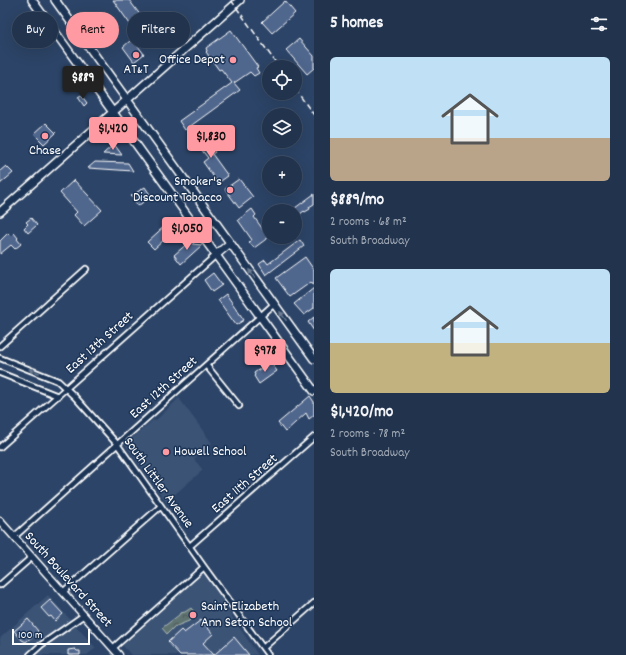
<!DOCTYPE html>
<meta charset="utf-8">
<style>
:root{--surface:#21334d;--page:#2d3f57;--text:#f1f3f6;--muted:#a2aab6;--line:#3e4e65;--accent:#ff9aa2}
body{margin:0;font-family:Dekko,sans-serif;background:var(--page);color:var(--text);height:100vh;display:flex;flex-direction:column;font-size:15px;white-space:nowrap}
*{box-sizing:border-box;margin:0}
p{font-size:13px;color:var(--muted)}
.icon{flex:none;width:22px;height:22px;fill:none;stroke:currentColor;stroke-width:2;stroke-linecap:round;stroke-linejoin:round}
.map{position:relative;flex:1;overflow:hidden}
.sheet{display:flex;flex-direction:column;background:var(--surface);width:312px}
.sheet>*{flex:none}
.banner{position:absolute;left:12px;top:12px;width:242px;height:36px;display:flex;gap:8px}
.controls{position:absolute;left:262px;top:60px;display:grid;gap:8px}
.controls a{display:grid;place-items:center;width:40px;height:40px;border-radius:50%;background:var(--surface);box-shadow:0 4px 16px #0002,0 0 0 1px var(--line);font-size:20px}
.scale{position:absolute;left:12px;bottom:10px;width:78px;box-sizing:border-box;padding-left:4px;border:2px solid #fff;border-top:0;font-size:11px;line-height:14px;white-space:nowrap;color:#fff;-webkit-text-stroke:3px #1d3557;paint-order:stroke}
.price{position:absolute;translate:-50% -34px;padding:0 9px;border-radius:4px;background:var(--accent);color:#111;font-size:13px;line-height:26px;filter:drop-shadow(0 1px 2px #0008)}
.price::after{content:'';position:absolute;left:50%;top:24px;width:12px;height:9px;margin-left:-6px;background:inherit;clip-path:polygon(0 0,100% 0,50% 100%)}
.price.on{background:#222;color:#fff}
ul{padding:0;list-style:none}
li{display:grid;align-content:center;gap:8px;height:212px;padding:0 16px}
li span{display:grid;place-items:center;height:124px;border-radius:6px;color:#555}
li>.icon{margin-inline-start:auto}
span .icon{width:72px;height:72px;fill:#fffc;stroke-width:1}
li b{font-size:17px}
h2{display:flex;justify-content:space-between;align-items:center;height:48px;padding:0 16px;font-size:17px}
.pill{padding:0 14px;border-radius:18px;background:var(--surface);box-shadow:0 4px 16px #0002,0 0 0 1px var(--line);font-size:14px;line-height:36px}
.pill.on{background:var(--accent);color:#111}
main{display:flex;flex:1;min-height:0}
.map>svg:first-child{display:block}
</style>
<main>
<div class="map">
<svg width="314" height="655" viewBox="0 0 314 655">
<defs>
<pattern id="park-crowns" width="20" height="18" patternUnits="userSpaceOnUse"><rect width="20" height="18" fill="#5e736f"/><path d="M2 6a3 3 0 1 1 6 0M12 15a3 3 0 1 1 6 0" fill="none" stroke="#535c5a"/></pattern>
</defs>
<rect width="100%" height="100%" fill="#2c4467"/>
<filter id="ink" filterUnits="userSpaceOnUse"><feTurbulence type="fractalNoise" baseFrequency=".025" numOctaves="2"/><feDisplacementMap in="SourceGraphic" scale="8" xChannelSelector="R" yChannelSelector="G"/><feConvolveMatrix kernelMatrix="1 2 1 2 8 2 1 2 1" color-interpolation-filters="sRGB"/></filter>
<g filter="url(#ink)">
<path fill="#3a5275" d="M179 398 212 443 194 459 203 470 166 502 125 444 153 420 155 421Z
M204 574 207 575 222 598V602L258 655H131L123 646 125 643 201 575Z
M48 595 96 648 87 655H0V638Z"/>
<path fill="url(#park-crowns)" stroke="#aeb9b7" d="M191 608 196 614 189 621 174 627 167 634 162 628 179 615 180 613 185 612Z"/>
<path fill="#4f668d" stroke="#fff" d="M113 0H129L141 16 130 24Z
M285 1 295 13 272 33 262 22Z
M231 30 258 67 256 68 259 73 254 76 250 72 234 83 240 90 185 130 179 121 232 83 221 69 219 70 206 52 207 51 206 48Z
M299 39 314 56V68L307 74 286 50Z
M130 41 135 42 144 54 134 62 123 47Z
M81 95 87 103 84 106 78 97Z
M46 123 56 133 44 144 34 134Z
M198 134 202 141 209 137 211 140 208 142 215 152 212 154 228 176 218 183 203 162 208 158 192 138Z
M114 144 122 155 103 154Z
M95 162 128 163 133 171 88 168Z
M6 166 13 173 0 184V171Z
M239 179 253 197 239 208 225 189Z
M74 180 102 210 84 226 74 215 77 212 60 193Z
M145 187 151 196 138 206 131 196Z
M314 194V204L309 207 310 209 305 212 304 211 295 218V211H291Z
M252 209 256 215 254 217 264 231 269 227V237L254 248 249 242 252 240 238 220Z
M31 218 37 225 28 233 24 228 28 224 26 222Z
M168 223 175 230 154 249 147 242Z
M8 233 11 236 14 233 18 238 17 239 21 244 15 249 11 245 0 254V241Z
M196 236 193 244 202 245 181 264 174 255Z
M300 240 304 246 266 275 259 264 265 260 268 264Z
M305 257 314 270V286L311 282 290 297 276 278Z
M213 273 222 285 212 292 204 280Z
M314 288V308L304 315 294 304Z
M226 294 244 320 236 325 218 300Z
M314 317V331L308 322Z
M271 363 277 371 259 384 254 376 255 375 254 373 261 368 262 370Z
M310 396 314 402V415L309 419 306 413 285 432 278 423Z
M50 600 63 614 55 621 51 616 49 617 41 608Z
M28 619 38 631 26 642 22 640 14 631Z
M201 620 213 634 203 643 214 655 234 637 249 655H180L168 642 181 630 184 633Z
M75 649 77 651H80V655H68V650Z"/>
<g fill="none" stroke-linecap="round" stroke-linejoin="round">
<defs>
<path id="street" d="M0 346 86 269
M0 358 58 381 75 397 117 444 137 472 204 567 268 655
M206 365 239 406
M0 373 58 396
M0 447 216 255
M14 537 274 304
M190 546 314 437
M0 585 32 557
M63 592 161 506
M113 648 204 567
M263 648 314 603
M30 655 41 645 84 615"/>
<path id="secondary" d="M0 521 119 655"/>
<path id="primary" d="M32 0 314 391
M55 0 314 359
M0 212 240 0
M216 255 230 243"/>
</defs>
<use href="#street" stroke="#fff" stroke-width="8"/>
<use href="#secondary" stroke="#fff" stroke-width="9"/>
<use href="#primary" stroke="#fff" stroke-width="10"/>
<use href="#street" stroke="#1d3557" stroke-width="4.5"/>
<use href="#secondary" stroke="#1d3557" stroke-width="6"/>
<use href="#primary" stroke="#1d3557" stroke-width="7"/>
<path stroke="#fff" stroke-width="1.5" stroke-dasharray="6 3" stroke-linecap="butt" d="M231 0 279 67
M295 89 314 115"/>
</g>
<defs><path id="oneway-solid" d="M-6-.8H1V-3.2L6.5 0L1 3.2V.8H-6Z"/></defs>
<g fill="#6c7c92">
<use href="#oneway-solid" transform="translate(252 274) rotate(-126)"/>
<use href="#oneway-solid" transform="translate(283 316) rotate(-126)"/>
<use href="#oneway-solid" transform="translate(34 371) rotate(-159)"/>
</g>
</g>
<g fill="#ff9aa2" stroke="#1d3557" stroke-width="1.5">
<circle cx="136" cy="55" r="4"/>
<circle cx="233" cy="60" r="4"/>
<circle cx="45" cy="136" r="4"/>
<circle cx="230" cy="190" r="4"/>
<circle cx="166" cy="452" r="4"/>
<circle cx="193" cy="615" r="4"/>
</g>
<g text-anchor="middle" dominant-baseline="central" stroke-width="3" stroke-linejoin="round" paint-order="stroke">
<g font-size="14" fill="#fff" stroke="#1d3557" text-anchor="end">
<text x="225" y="60">Office Depot</text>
<text x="136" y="70" text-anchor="middle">AT&amp;T</text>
<text x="45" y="151" text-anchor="middle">Chase</text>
<text x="222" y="182">Smoker's<tspan x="222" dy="16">Discount Tobacco</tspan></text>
<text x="174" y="452" text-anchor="start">Howell School</text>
<text x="201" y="607" text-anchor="start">Saint Elizabeth<tspan x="201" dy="16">Ann Seton School</tspan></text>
</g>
<g font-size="14" fill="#fff" stroke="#1d3557">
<text transform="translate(100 343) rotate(-42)">East 13th Street</text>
<text transform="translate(164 388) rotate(-42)">East 12th Street</text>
<text transform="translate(158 483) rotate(54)">South Littler Avenue</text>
<text transform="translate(245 484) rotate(-41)">East 11th Street</text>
<text transform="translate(68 580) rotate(48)">South Boulevard Street</text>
</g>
</g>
</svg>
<div class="controls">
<a><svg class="icon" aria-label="locate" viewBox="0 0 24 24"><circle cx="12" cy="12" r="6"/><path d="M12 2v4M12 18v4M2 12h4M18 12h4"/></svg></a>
<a><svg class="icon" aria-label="layers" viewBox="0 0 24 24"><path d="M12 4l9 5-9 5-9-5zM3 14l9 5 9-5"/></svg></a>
<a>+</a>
<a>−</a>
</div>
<div class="scale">100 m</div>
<b class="price on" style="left:83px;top:100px">$889</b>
<b class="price" style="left:113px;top:151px">$1,420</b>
<b class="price" style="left:211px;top:159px">$1,830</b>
<b class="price" style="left:187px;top:251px">$1,050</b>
<b class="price" style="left:265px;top:373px">$978</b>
<div class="banner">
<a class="pill">Buy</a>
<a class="pill on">Rent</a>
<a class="pill">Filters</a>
</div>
</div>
<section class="sheet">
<h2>5 homes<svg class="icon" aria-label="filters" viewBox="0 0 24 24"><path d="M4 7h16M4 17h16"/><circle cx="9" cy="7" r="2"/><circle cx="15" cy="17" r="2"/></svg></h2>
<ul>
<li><span style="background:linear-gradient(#bfe0f5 65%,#b9a48a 0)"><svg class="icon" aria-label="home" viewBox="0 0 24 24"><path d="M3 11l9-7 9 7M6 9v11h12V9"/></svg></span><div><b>$889/mo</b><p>2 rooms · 68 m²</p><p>South Broadway</p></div></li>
<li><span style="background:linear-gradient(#bfe0f5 60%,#c2b280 0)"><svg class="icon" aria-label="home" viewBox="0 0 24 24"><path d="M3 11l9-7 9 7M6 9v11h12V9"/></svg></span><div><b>$1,420/mo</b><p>2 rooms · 78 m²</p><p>South Broadway</p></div></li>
</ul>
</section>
</main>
